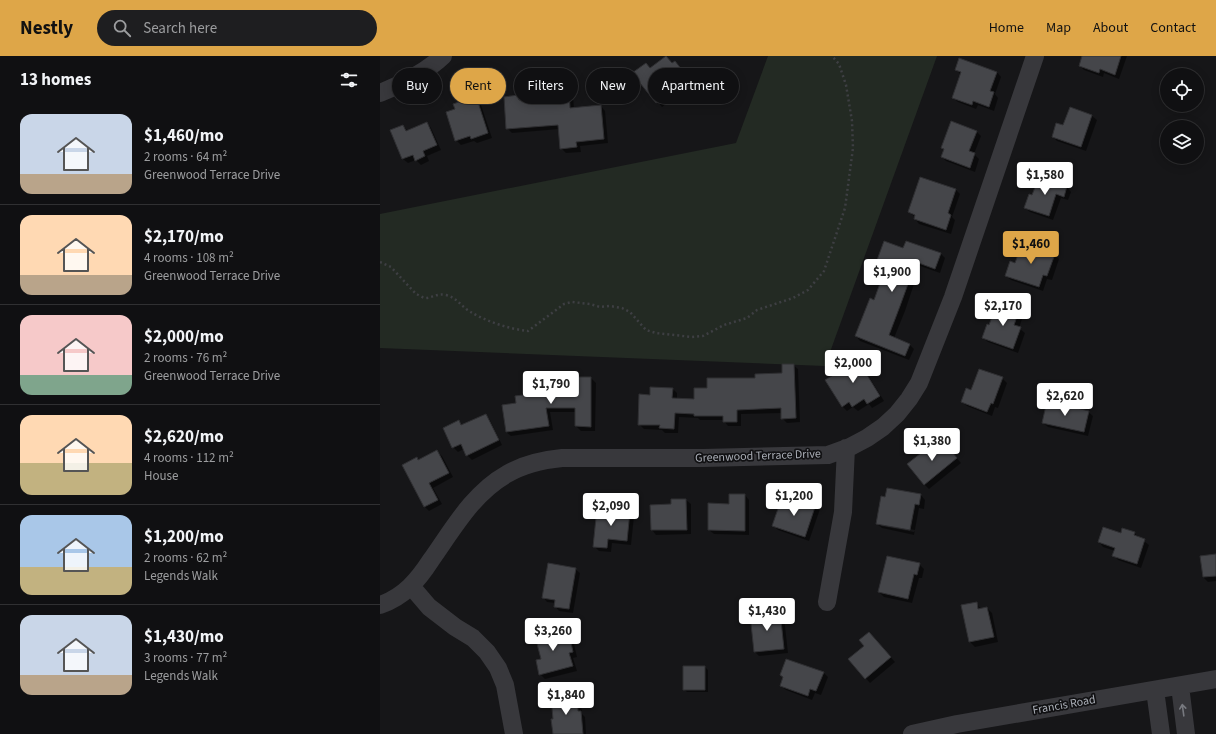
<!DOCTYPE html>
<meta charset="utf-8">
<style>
:root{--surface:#101012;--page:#1e1e20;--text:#f1f3f6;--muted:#9c9d9f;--line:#303032;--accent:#dea648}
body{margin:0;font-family:"Source Sans 3",sans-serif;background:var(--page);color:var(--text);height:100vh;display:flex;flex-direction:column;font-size:15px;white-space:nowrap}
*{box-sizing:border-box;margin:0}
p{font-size:13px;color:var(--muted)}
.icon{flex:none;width:22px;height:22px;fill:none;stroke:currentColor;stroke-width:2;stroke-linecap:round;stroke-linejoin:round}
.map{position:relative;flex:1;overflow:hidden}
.details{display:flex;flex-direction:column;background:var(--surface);width:380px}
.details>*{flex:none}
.guide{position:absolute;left:12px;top:12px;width:380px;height:36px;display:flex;gap:8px}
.controls{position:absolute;left:780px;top:12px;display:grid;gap:8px}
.controls a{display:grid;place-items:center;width:44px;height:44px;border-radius:50%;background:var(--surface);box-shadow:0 2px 10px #0003,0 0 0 1px var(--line);font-size:20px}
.price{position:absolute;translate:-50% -34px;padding:0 9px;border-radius:4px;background:#fff;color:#222;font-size:13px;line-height:26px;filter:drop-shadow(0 1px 2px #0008)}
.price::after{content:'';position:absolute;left:50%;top:24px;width:12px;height:9px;margin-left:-6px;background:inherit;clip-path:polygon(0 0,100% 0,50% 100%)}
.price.active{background:var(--accent);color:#111}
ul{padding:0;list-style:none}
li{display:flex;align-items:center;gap:12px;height:100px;padding:0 20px}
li+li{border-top:1px solid var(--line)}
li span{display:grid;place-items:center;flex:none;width:112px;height:80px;border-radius:12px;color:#555}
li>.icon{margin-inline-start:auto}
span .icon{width:48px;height:48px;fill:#fffc;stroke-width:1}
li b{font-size:17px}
h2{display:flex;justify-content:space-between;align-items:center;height:48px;padding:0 20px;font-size:17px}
.chip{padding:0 14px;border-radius:18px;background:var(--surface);box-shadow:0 2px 10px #0003,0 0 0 1px var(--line);font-size:14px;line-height:36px}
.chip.active{background:var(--accent);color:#111}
header{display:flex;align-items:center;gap:24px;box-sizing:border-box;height:56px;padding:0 20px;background:var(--accent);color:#111}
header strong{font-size:19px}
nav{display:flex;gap:22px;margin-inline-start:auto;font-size:14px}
.search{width:280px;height:36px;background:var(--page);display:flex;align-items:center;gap:10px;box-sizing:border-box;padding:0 14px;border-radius:22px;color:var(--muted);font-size:15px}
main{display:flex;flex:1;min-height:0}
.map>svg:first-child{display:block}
</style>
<header>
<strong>Nestly</strong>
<div class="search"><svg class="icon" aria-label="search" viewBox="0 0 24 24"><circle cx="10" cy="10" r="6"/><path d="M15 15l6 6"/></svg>Search here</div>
<nav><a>Home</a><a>Map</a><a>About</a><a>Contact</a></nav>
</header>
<main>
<section class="details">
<h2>13 homes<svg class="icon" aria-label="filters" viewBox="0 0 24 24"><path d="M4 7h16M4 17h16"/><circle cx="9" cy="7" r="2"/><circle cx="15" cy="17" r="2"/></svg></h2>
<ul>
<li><span style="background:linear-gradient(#c9d6e8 75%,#b9a48a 0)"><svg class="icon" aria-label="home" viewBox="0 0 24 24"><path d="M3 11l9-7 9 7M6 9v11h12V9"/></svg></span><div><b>$1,460/mo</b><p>2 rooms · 64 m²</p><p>Greenwood Terrace Drive</p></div></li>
<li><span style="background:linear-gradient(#ffd9b3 75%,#b9a48a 0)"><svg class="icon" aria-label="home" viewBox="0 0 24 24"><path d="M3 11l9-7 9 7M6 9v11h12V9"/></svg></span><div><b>$2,170/mo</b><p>4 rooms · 108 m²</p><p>Greenwood Terrace Drive</p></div></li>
<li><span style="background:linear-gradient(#f6c9c9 75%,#7fa58c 0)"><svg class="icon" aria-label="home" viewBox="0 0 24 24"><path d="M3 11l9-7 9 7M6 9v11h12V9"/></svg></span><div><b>$2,000/mo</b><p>2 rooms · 76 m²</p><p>Greenwood Terrace Drive</p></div></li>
<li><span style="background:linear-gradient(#ffd9b3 60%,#c2b280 0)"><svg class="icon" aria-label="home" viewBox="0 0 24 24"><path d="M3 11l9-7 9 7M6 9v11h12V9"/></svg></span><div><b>$2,620/mo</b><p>4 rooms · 112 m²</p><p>House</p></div></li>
<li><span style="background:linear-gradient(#a9c7e8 65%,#c2b280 0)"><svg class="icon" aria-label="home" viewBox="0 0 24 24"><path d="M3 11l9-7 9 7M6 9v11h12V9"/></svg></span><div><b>$1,200/mo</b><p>2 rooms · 62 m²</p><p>Legends Walk</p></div></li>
<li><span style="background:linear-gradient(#c9d6e8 75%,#b9a48a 0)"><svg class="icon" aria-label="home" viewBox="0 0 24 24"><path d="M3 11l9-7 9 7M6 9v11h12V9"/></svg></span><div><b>$1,430/mo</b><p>3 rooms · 77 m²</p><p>Legends Walk</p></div></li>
</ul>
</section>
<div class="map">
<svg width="836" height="678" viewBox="0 0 836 678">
<rect width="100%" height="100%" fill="#161618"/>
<path fill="#232a23" d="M388 0H557L445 310 0 292V158L356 87Z"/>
<path fill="#0007" fill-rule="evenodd" d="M703 0H747L739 23 724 17 723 21 704 14 700 10Z
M295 6 309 23 300 30 304 34 282 51 254 17 292 8Z
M576 13 617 16 621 21 615 38 618 42 614 55 598 49 596 53 578 46 573 42 581 19Z
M188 36 193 40 194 53 221 50 225 55 228 87 200 90 201 96 186 97 181 92 180 73 132 77 127 72 138 40 143 45 177 42Z
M95 42 100 46 112 82 97 87 94 85 81 89 76 84V54Z
M690 52 712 60 717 64 706 95 677 85 673 81 684 70Z
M47 67 51 72 61 94 47 100 49 105 41 109 36 104 28 107 23 103 11 75 23 70 28 75Z
M596 75 601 80 594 98 599 103 595 116 566 105 562 101 564 94 562 91Z
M687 131 691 136 688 144 681 142 673 164 650 156 645 152 653 141Z
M576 134 580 138 572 161 575 164 571 178 539 168 535 163V161L529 156Z
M524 193 561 198 565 202 560 217 540 210 525 255 514 282 529 288 534 293 529 304 480 285 476 280 495 245 503 221 499 220 494 215Z
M675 199 679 203 672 224 667 223 663 235 631 224 626 220 636 209Z
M639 256 643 260 639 272 645 277 638 297 608 286 603 282Z
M477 297 482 301 487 309 483 311 504 345 492 352 489 348 478 355 473 351 467 355 462 350 473 309Z
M413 309 418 313 420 366 407 367 402 362V357L361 358V370H348L344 365V364H320L318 362 299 361 298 377H285L282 374 264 373 259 368 271 340 292 332 297 337V343L315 344 328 333 403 318Z
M211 322 216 327 215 375H201L196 370V356H170L173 374 131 380 126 376 137 347 176 336Z
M622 322 627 327 618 352 615 351 612 360 587 350 582 346 592 335Z
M708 356 713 360 708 380 668 371 663 367Z
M106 359 110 364 122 389 92 404 87 399 84 393 78 396 73 391 79 365 83 370Z
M562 395H571L581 407 549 433 544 428Z
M57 396 62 400 73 421 53 432 62 448 49 455 45 451 36 402 39 405Z
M365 439 369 444V479L334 478 329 474 350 449Z
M541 439 545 444 544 453 539 452 534 479 502 472 497 468ZM501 468 535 474 534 476 501 470Z
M306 444 311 448V478L276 479 272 474 271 450 292 449Z
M423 444 436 448 440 453 429 485 398 474 393 469 421 451Z
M249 456 254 460 251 489 232 487 231 496 219 495 214 490Z
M754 477 769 489 761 512 738 504 734 499 735 495 723 491 719 486 741 478Z
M836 499V525L828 526 823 521Z
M539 508 544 513 542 522H539L532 547 504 541 499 536Z
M195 513 200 517 193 557 179 555 175 550V547L167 546 163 541Z
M596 547 601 553 607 552 612 557 618 586 595 591 590 586 582 550Z
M400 556 404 561 408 597 379 600 374 595Z
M180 575 184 579 185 584 189 583 194 588 197 601 193 602 197 615 165 623 160 618 162 604Z
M489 577 515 606 490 627 469 604 485 590Z
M325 611 328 614V636H307L304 633Z
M443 616 448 621 441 639 435 637 432 644 406 634 401 630Z
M196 640 201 645 202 658 205 661 206 678H174Z"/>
<path fill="#45464a" stroke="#303033" d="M286 0 292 7 295 5 305 18 296 25 300 29 276 47 252 17 266 7 270 12Z
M702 0H741L735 19 720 13 719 17 699 10Z
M579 2 617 16 610 35 614 36 609 51 593 45 592 49 572 42 581 16 575 14Z
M189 34 190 52 221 49 224 83 196 86 197 91 180 93 178 69 126 73 124 41 138 39 139 44 176 42 175 36Z
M96 40 108 77 91 83 90 80 75 85 66 56 75 53 73 48Z
M690 51 712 59 701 91 672 81 676 67 683 69Z
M571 65 597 75 589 95 595 97 590 112 561 101 564 93 561 92Z
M47 66 57 89 43 95 45 100 35 105 33 99 22 103 10 74 23 69 26 75Z
M540 121 576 133 568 157 571 159 566 174 534 163 535 159 528 156Z
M659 121 687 130 684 141 676 138 669 160 644 152 649 138 652 139Z
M504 185 523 192 526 185 561 197 555 213 536 206 520 250 509 279 530 288 525 300 475 280 490 242 494 244 503 219 493 215Z
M642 187 675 198 667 220 663 219 659 231 625 220 630 205 635 207Z
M617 247 639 255 634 269 641 271 633 293 602 282 607 268 609 269Z
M478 295 483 304 479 306 500 340 487 348 484 343 472 351 469 346 462 351 445 324 472 308 468 301Z
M402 308H414L416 362 401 363V352L357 354V366H343V360H314V358L295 357 294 373 279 372 280 369H258L259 338 270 339V331L293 332 292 342 314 343V332H327V322H375V318L402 317Z
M599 313 623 321 613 348 611 347 607 356 581 346 586 332 591 334Z
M175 321H211V371L195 370V352H166L169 370 126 376 122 349 136 347 135 340 175 335Z
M667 345 709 355 704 376 662 367Z
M106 358 119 384 86 400 81 388 72 392 63 372 79 364 81 369Z
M555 386 561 394 567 389 577 402 544 429 527 408Z
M57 394 69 417 49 427 58 444 44 451 22 409 37 401 38 404Z
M507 432 541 438 539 449 535 448 530 474 496 468 501 440 505 441Z
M349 438H365V475L328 474V447L349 448Z
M291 443H306L307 474H271L270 449 291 448Z
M423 443 436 448 425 481 392 470 401 444 420 450Z
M217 452 250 455 247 485 228 483 227 492 213 491Z
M723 471 741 477 742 472 755 476 754 479 765 483 757 508 732 500 735 492 718 486Z
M836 498V520L823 521 820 500Z
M507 500 540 507 537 519 534 518 528 543 498 536Z
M168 507 196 512 189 553 174 551 175 544 162 542Z
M597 546 598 553 607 551 614 581 589 586 581 549Z
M400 555 404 593 374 596 370 558Z
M180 573 183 584 190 582 193 596 189 597 193 610 159 619 156 604 161 603 155 580Z
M489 576 511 601 485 623 468 603 484 590 479 584Z
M406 603 444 616 436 635 430 633 428 640 400 630 403 621 400 619Z
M303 610H325V634H303Z
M197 639 198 655H201L203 678H173L171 663H173L171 641Z"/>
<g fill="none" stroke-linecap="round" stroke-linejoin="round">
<path stroke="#3e3f43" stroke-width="2.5" stroke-dasharray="2 3" stroke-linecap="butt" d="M0 206 11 211 36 238C39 239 43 242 45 242 52 242 57 237 66 239 77 242 80 249 89 255 105 265 129 273 148 275L184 248 192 246 210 248 220 251 230 250 242 252 250 256 266 274 276 277 312 281 323 280 344 269 367 262 377 254 413 242 428 234 444 215 465 152 473 92 472 65 466 29 459 8 452 0"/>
<path stroke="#38383c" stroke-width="18" d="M0 37C22 28 45 17 63 0
M31 530 49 551 75 571 93 582 107 596 118 612 125 629 134 678
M447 546 463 456 466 392
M0 549C24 541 38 524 51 504 73 473 93 437 127 418 144 408 162 404 182 402H323L448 399 470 391 487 382 503 371 517 358 529 343 539 327 573 241 655 0
M800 630 806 678
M775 634 781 678
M532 678 577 668 836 623"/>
</g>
<defs><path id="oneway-shaft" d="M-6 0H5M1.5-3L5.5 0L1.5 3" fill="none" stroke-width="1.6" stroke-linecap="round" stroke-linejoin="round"/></defs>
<use stroke="#77797f" href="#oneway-shaft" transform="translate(803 654) rotate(-98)"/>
<g text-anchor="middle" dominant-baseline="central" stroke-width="3.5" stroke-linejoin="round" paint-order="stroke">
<g font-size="12" fill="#aaaeb6" stroke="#111113">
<text transform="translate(378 400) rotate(-2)">Greenwood Terrace Drive</text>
<text transform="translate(684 649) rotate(-10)">Francis Road</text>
</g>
</g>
</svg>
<div class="controls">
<a><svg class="icon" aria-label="locate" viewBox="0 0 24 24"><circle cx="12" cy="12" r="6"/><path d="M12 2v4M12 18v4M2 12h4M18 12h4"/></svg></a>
<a><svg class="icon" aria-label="layers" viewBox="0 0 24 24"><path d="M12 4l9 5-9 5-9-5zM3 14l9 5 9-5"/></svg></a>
</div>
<b class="price" style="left:665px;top:140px">$1,580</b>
<b class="price active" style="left:651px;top:209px">$1,460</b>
<b class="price" style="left:512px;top:237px">$1,900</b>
<b class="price" style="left:623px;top:271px">$2,170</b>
<b class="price" style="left:473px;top:328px">$2,000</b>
<b class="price" style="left:171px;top:349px">$1,790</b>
<b class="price" style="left:685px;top:361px">$2,620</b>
<b class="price" style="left:552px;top:406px">$1,380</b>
<b class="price" style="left:414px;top:461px">$1,200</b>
<b class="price" style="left:231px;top:471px">$2,090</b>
<b class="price" style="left:387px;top:576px">$1,430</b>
<b class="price" style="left:173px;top:596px">$3,260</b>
<b class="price" style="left:186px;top:660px">$1,840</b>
<div class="guide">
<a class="chip">Buy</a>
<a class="chip active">Rent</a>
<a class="chip">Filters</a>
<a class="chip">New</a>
<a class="chip">Apartment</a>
</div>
</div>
</main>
